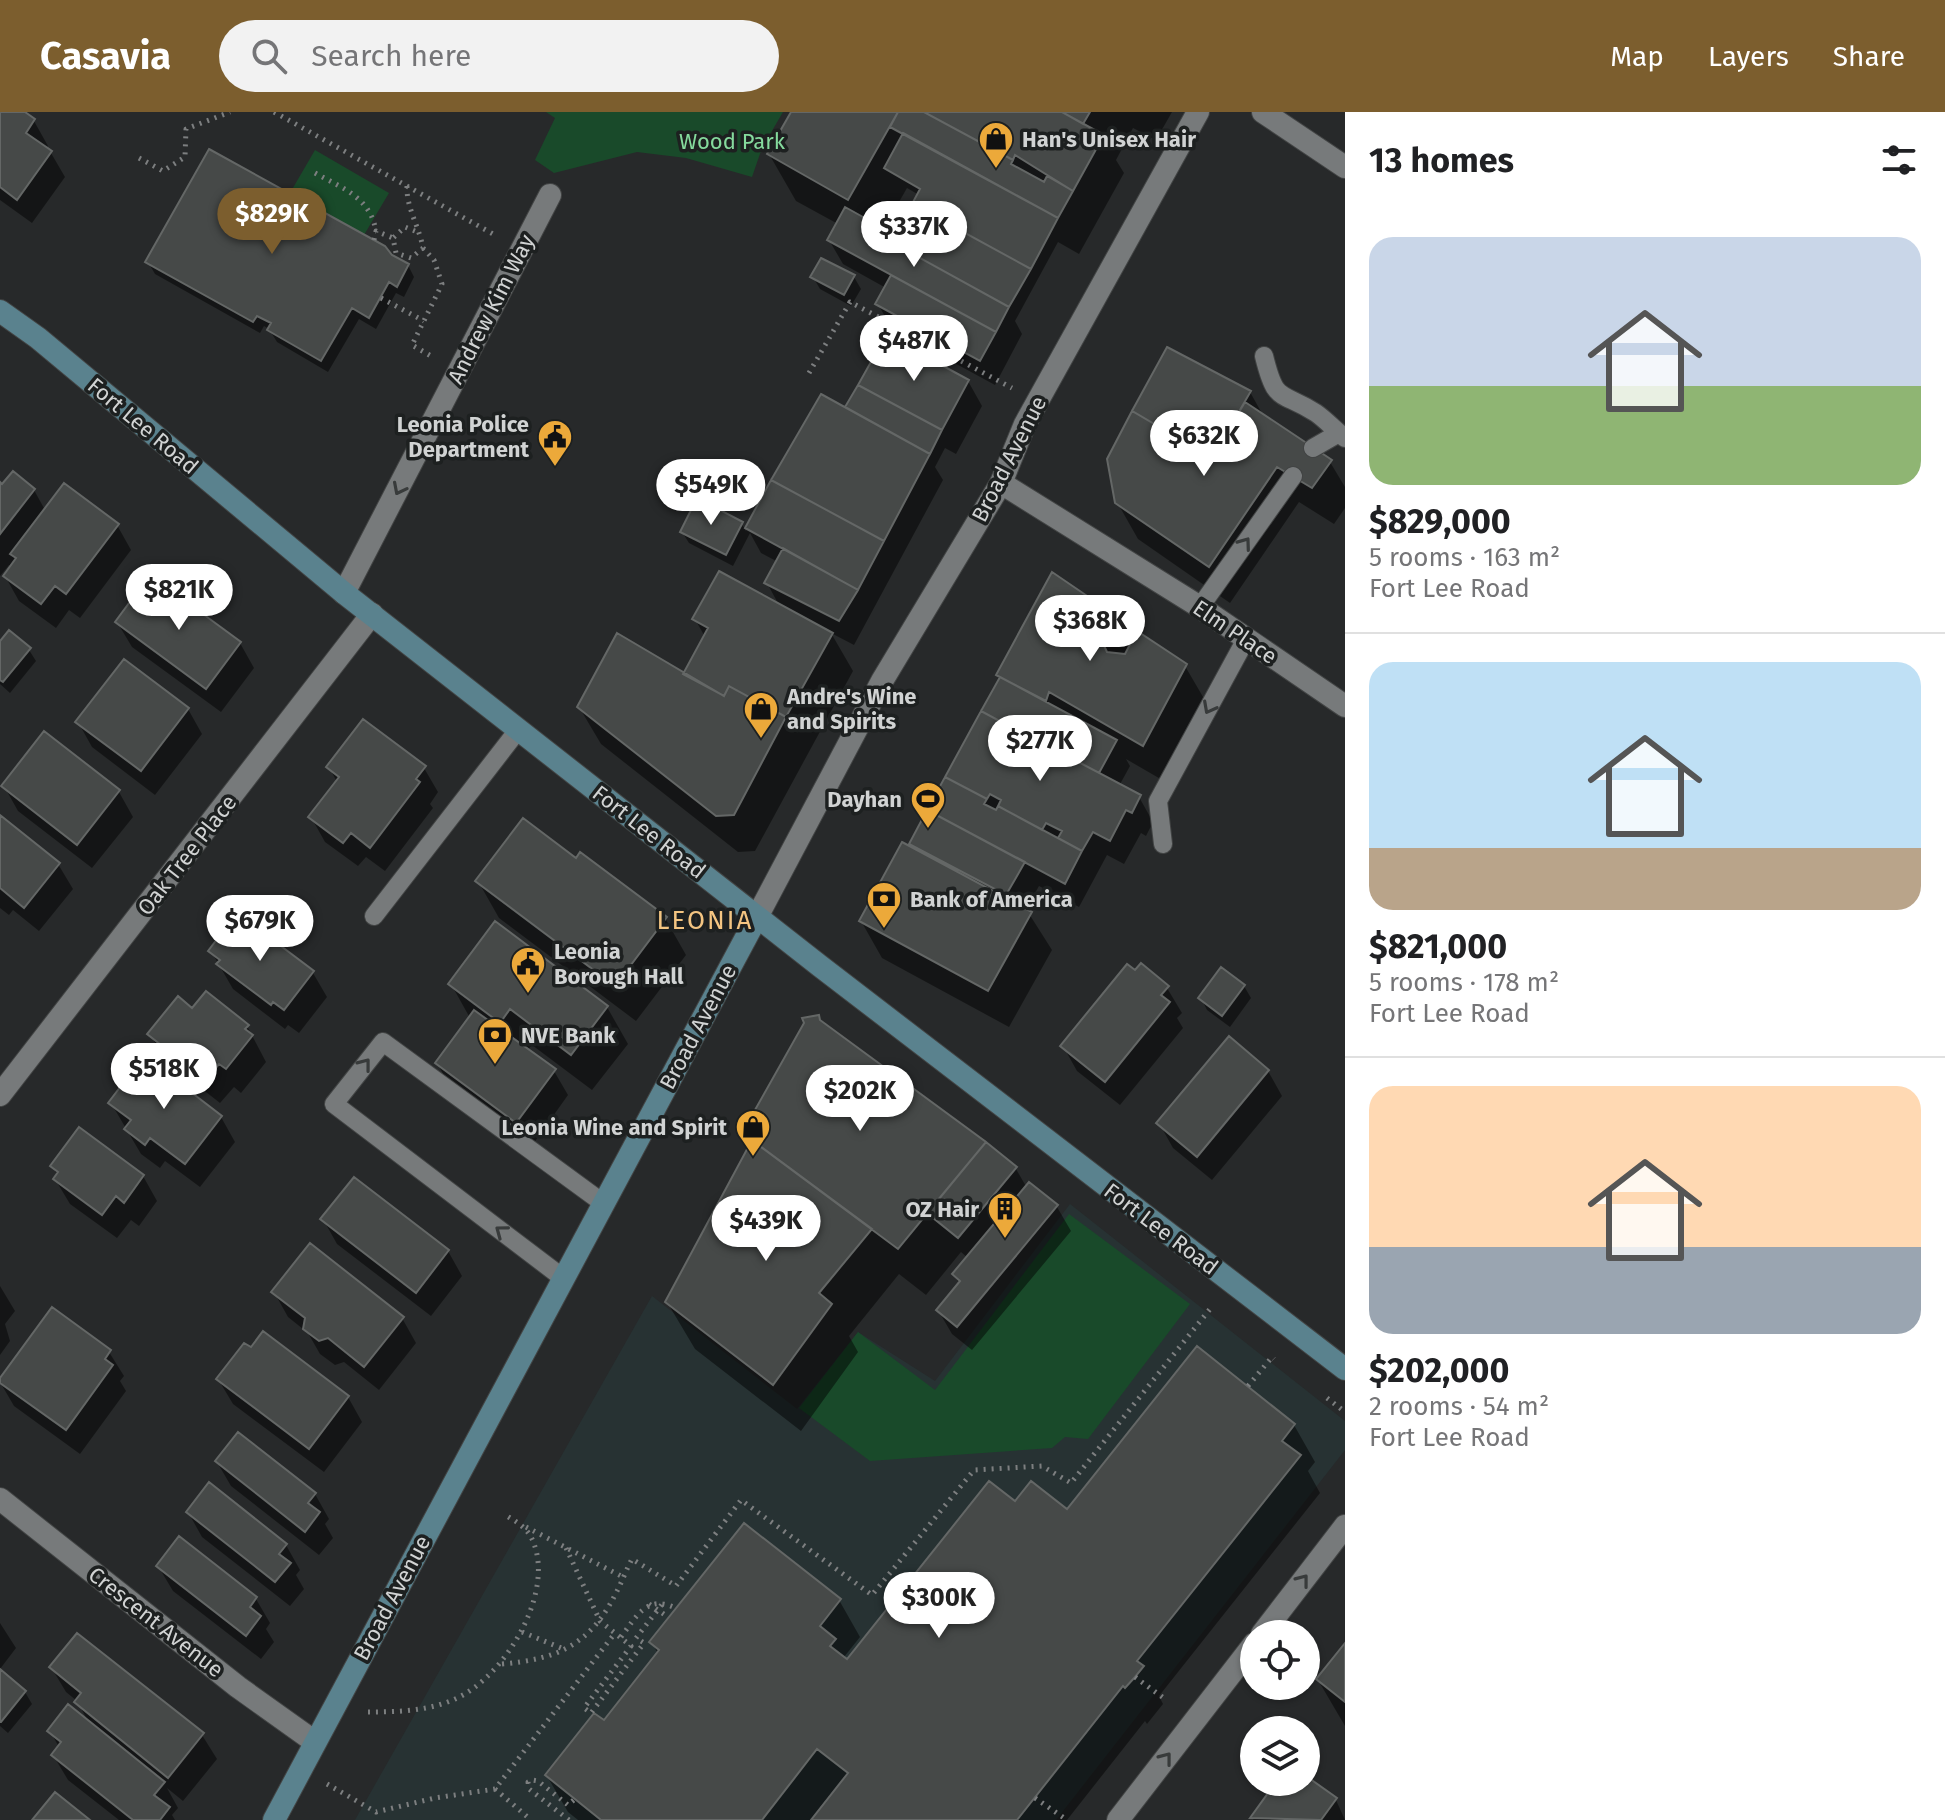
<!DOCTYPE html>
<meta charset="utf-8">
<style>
:root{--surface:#fff;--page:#f2f2f2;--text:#202124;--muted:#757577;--line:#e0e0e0;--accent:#7c5e2e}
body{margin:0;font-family:"Fira Sans",sans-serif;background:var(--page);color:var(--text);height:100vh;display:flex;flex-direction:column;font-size:30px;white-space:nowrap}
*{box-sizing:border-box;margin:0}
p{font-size:26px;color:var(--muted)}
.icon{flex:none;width:44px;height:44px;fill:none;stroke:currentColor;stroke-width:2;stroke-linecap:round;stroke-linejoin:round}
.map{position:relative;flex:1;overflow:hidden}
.details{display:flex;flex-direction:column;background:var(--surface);width:600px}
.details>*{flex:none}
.buttons{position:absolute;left:1240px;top:1508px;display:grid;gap:16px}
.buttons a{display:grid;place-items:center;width:80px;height:80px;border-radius:50%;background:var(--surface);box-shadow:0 2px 6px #0004;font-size:40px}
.price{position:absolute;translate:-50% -68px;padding:0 18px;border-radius:28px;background:#fff;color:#222;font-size:26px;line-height:52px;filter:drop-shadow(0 2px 4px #0008)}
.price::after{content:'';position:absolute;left:50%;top:48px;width:24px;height:18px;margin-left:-12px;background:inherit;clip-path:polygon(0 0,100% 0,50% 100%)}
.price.on{background:var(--accent);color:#fff}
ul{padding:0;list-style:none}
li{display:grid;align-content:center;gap:16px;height:424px;padding:0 24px}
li+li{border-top:2px solid var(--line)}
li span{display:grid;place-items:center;height:248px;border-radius:24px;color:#555}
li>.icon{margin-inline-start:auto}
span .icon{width:144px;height:144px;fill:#fffc;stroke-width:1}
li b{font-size:34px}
h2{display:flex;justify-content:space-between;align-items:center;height:96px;padding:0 24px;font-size:34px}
header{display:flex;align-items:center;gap:48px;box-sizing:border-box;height:112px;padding:0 40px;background:var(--accent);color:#fff}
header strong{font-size:38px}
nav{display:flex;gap:44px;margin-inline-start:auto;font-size:28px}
.search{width:560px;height:72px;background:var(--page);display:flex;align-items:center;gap:20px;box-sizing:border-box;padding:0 28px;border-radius:44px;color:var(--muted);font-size:30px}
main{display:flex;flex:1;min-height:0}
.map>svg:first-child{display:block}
</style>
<header>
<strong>Casavia</strong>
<div class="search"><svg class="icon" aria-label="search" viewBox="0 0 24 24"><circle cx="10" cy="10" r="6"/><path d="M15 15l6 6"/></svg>Search here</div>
<nav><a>Map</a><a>Layers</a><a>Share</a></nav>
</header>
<main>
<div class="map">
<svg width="1345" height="1708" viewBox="0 0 1345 1708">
<rect width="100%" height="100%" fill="#27292a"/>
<path fill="#273233" d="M1070 1092 1345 1309V1338L1056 1708H355L652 1184 797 1297 858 1220 935 1269Z"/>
<path fill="#194a2a" d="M546 0H783L762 36 752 65 686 46 637 40 554 61 535 48 555 6Z
M315 38 389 81 364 123 290 81Z
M1069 1102 1190 1192 1088 1327 1065 1325 1052 1336 870 1349 799 1296 858 1220 935 1278Z"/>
<path fill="#0007" fill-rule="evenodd" d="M0 0H22L34 9 48 34 46 37 51 41 65 65 32 111 0 88Z
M793 0H1172L1156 28 1133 16 1116 48 1124 61 1079 142 1058 130 1015 209 1022 222 995 273 892 217 878 192 886 176 843 152 829 128 838 112 796 89 769 42ZM907 76 919 83 896 125 883 118Z
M822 148 854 165 861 177 851 194 820 177 813 165Z
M148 150 408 153 414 165 404 185 396 181 376 217 359 207 328 260 277 230 269 217 264 214 260 221 155 162Z
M887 226 968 269 982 294 956 342 945 336 935 355 943 368 854 533 831 521 853 559 755 739 738 740 601 632 579 595 684 565 705 525 695 507 780 495 767 471 778 450 761 441 750 421 733 454 689 431 682 420 741 411 746 419 822 284 846 298Z
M1250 280 1264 305 1330 350 1345 375V396L1334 412 1299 390 1230 491 1138 427 1117 390Z
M0 373 34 378 45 398 117 413 131 438 80 506 69 498 56 516 19 489 5 464 12 455 9 453 0 464Z
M195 490 204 505 240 531 254 556 221 600 132 535 117 510 145 494Z
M1114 504 1131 534 1185 554 1206 590 1164 669 1126 647 1130 654 1119 674 1139 685 1153 710 1146 724 1141 721 1124 752 1107 743 1079 795 1039 774 1026 797 1052 838 1009 915 882 846 861 809 916 740 912 732 1000 567 998 563Z
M0 532 29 538 36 549 10 581 0 572Z
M188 597 202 622 155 683 92 635 78 610Z
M44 622 119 680 133 705 92 756 18 699 4 674Z
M329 655 424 656 438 680 430 692 433 696 385 759 366 745 358 754 325 730 311 705 337 670Z
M0 705 58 752 73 777 39 819 13 798 9 803 0 796Z
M576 749 665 806 686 843 636 909 499 806 478 769Z
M211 839 313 861 327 885 299 921 288 913 285 917 233 877Z
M451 872 607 895 628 932 592 978 532 933 527 939 554 959 568 983 531 1035 451 976 437 951 470 906Z
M1244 874 1251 886 1230 915 1207 898 1201 886Z
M1167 876 1182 901 1177 906 1183 916 1120 993 1077 959 1063 934Z
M193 899 247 914 266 950 241 981 234 975 220 991 164 947 150 922Z
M822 912 1016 1057 1027 1076 1030 1073 1057 1095 1071 1119 972 1238 952 1222 938 1198 960 1172 954 1163 968 1146 961 1140 926 1183 899 1162 849 1224 858 1240 801 1319 695 1237 667 1190 752 1034 744 1021Z
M1268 959 1282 984 1212 1068 1173 1036 1159 1011Z
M111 991 221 1005 235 1030 200 1075 165 1049 160 1056 141 1042Z
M52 1054 143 1064 157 1089 139 1114 131 1108 117 1126 70 1092 55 1067 58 1064Z
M323 1107 448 1139 462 1164 431 1204 337 1132Z
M0 1174 15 1199 5 1212 10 1229 0 1243Z
M274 1180 402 1206 416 1231 379 1278 344 1250 335 1253 320 1242 308 1221 288 1205Z
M109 1240 124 1264 120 1269 126 1279 80 1342 14 1294 0 1270Z
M218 1267 348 1285 362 1310 324 1360 233 1292Z
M1294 1313 1315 1350 1308 1359 1320 1381 1159 1584 1163 1592 1147 1612 1145 1609 1067 1708H578L568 1700 547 1664 604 1611 659 1543 651 1530 839 1488 860 1525 844 1545 847 1550 1015 1392 1067 1400Z
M217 1350 315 1382 329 1407 325 1412 333 1426 319 1443 231 1374Z
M188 1400 286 1433 300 1458 296 1463 304 1477 290 1494 202 1425Z
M180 1427 256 1487 270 1511 266 1517 274 1530 261 1547 173 1479 158 1454Z
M0 1511 16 1536 0 1557Z
M1345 1534V1614L1318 1568Z
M51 1555 202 1623 217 1647 183 1689 167 1676 178 1696 172 1703 175 1708H119L68 1668 53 1643 59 1635 50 1619 89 1611 77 1589 66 1580Z
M0 1560 25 1580 32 1592 8 1621 0 1614Z
M1306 1666 1336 1688 1345 1708H1253L1278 1670H1306Z"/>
<path fill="#464948" stroke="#646766" stroke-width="2" d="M0 0H25L35 7 26 21 52 39 17 88 0 75Z
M791 0H898L848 88 767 42Z
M898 0H924L1013 48 1011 52 1044 70 1047 64 1073 79 1058 106 890 15Z
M924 0H1062L1104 23 1073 79 1015 43 1013 48Z
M1062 0H1090L1083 12Z
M903 21 1058 106 1031 157 912 92 920 77 884 56Z
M209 37 374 128 385 134 392 143 409 152 397 175 389 170 369 206 352 196 321 249 267 218 271 211 257 204 253 210 145 150Z
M912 92 1031 157 1009 195 891 130Z
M845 95 895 123 891 130 1009 195 996 220 827 128Z
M821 146 855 163 844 183 810 165Z
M891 163 996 220 980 249 875 192Z
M886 223 969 268 942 318 858 273Z
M1167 235 1251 279 1212 346 1132 299Z
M858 273 942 318 930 342 845 295Z
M821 282 930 342 884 429 771 368Z
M1245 290 1332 348 1312 376 1277 355 1209 455 1115 391 1107 347 1132 299 1212 346Z
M13 359 35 377 0 422V370L2 372Z
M771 368 884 429 858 478 745 416Z
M64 371 119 412 66 482 55 474 41 492 3 464 16 446 10 442Z
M697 386 743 410 726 443 680 420Z
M783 436 858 478 839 509 764 471Z
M719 459 833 521 786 605 729 574 724 584 683 562 708 516 692 507Z
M1052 460 1115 503 1101 527 1107 540 1125 542 1137 519 1187 552 1143 634 1049 580 1046 589 996 563Z
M164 464 197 489 192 494 241 530 206 577 115 510 135 483 144 491Z
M9 518 31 536 3 570 0 568V529Z
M617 521 724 584 729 574 786 605 734 703 716 704 577 595Z
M124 547 189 596 141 659 75 610Z
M1000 565 1117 628 1099 661 1035 627 1037 622 1026 616 1024 622 981 599Z
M981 599 1024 622 1022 625 1033 631 1035 627 1141 683 1132 701 1126 698 1110 729 1093 720 1082 739 1058 726 1062 719 1046 711 1042 718 998 694 1001 688 990 682 987 687 945 665Z
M363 607 426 654 416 667 420 670 370 736 351 721 343 731 308 705 339 665 326 655Z
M44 619 120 678 77 733 1 674Z
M945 665 987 687 984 692 996 698 998 694 1082 739 1065 772 927 698Z
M927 698 1025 750 1006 783 909 732Z
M0 703 60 751 24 796 0 776Z
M523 706 576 746 580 740 667 805 615 874 475 769Z
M902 730 1032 800 988 879 859 809Z
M237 801 314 859 284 898 273 890 271 893 216 852 220 848 208 839Z
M495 809 608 894 571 943 510 897 500 911 448 872Z
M1141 851 1169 874 1161 883 1170 890 1105 970 1060 934 1127 852 1135 858Z
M1221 855 1245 873 1222 904 1198 886Z
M206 879 249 913 245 917 253 923 226 957 219 952 206 968 147 922 178 884 192 896Z
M474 898 556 957 516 1011 435 951Z
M819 903 820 908 986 1030 898 1137 742 1021 804 911 802 906Z
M1229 924 1269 958 1197 1045 1156 1011Z
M144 944 222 1004 185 1052 150 1026 145 1033 124 1017 131 1008 108 991Z
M79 1015 144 1063 124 1091 116 1084 102 1103 53 1067 58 1060 50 1054Z
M752 1028 872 1117 819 1181 832 1192 773 1273 665 1190Z
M986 1030 1017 1055 958 1126 927 1101Z
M354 1065 449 1138 416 1181 320 1107Z
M1029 1070 1058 1093 957 1215 936 1198 960 1169 952 1162Z
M310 1131 404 1205 364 1255 328 1226 319 1229 303 1217 305 1206 271 1180Z
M52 1195 111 1238 105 1247 113 1253 66 1318 0 1271V1266Z
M263 1219 349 1284 309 1337 216 1267 244 1231 251 1235Z
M1197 1234 1295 1312 1282 1329 1301 1343 1137 1549 1144 1554 1135 1565 1125 1576 1123 1574 1017 1708H811L848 1661 817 1637 762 1708H601L545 1663 594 1601 604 1608 659 1538 649 1530 744 1411 841 1487 820 1514 836 1527 830 1534 847 1547 989 1369 1015 1389 1031 1369 1067 1397Z
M238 1320 316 1381 308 1391 320 1400 305 1420 215 1349Z
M209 1370 287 1432 279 1442 291 1451 275 1470 186 1400Z
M179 1424 257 1485 250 1495 261 1504 246 1524 156 1454Z
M77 1521 204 1621 168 1666 74 1590 81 1581 49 1555Z
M1345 1531V1590L1316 1567Z
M0 1557 26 1579 1 1610H0Z
M68 1592 165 1670 154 1683 170 1695 160 1708H133L51 1643 61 1630 47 1619Z
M1306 1664 1337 1686 1321 1708 1250 1706 1276 1670H1306Z
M55 1680 90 1708H32Z"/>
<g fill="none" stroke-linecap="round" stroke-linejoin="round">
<defs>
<path id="service" d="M1264 244C1276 293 1280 278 1316 301 1326 308 1335 318 1345 326
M1313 336 1339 321
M1200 495 1293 364
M1163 732 1158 689 1246 527
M374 804 518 618
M563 1166 334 992 383 930 603 1091"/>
<path id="minor" d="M1263 0 1345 55
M1001 371 1200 495 1345 594
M344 481 550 83
M0 983 372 502
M0 1387 238 1575 315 1630
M1262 1522 1345 1414
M1118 1708 1254 1532"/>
<path id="tertiary" d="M757 805 882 569 1001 371 1025 312 1198 0"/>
<path id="secondary" d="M0 199 38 226 344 481 820 854 1345 1257
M274 1708 757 805"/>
</defs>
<use href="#service" stroke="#424444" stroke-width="20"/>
<use href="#minor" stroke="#424444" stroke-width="24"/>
<use href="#tertiary" stroke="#424444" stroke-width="24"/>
<use href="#secondary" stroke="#424444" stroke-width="24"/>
<path stroke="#7d7f80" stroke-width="5" stroke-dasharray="2 6" stroke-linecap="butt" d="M274 0 493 122
M139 46 163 59 185 45 186 17 230 0
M315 61C342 76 370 85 376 119
M407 74C406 95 419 114 423 136L411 146 396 141 393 126 405 115 420 121
M374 128 376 119 393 126
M423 136 434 148 442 172 412 233 431 244
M381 186 424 209
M809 261 850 190 1012 276
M1248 1274 1272 1245 1274 1247
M1327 1286 1345 1300
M526 1415 623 1465
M566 1436 600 1509 631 1534 584 1596 591 1601 644 1531 636 1526 663 1491
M649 1492 668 1505
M522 1520 566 1538
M621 1525C636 1505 647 1482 675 1496
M502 1552C558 1547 590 1533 616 1481 622 1470 626 1458 632 1447L676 1474 741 1388 872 1483 974 1358 1042 1354 1071 1371 1210 1197 1212 1198
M1135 1565 1165 1587
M368 1600C400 1600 434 1599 463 1583 508 1558 556 1478 532 1427 527 1416 516 1409 505 1403
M327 1672 376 1700 435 1686 495 1677 615 1521
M495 1677 531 1708
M1035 1686 1067 1708
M569 1708 529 1677 528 1670 532 1668 538 1669 568 1693 575 1687"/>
<use href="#service" stroke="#777a7b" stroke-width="18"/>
<use href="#minor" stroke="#777a7b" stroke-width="22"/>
<use href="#tertiary" stroke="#777a7b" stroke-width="22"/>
<use href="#secondary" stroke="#5a828e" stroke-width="22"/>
</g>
<defs><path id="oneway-chevron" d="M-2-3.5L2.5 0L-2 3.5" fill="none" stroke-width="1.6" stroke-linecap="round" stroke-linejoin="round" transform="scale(2)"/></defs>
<g stroke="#383b3b">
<use href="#oneway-chevron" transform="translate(399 377) rotate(117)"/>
<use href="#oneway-chevron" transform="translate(1245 431) rotate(-54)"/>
<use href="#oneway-chevron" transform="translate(1209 596) rotate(118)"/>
<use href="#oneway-chevron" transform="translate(365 952) rotate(-52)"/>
<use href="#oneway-chevron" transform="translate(501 1119) rotate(-143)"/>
<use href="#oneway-chevron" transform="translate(1303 1468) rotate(-52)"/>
<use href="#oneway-chevron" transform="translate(1166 1646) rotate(-52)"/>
</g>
<defs>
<symbol id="shop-pin" viewBox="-11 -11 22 30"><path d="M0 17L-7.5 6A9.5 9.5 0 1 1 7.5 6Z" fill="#eca93a" stroke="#1d2020"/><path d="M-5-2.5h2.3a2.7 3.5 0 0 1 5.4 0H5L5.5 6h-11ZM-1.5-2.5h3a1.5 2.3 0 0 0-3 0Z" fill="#111"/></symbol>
<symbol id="civic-pin" viewBox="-11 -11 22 30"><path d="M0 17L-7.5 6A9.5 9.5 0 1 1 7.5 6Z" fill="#eca93a" stroke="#1d2020"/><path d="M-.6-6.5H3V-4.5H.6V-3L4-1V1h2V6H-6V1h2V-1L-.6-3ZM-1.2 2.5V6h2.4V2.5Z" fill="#111"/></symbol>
<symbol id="stadium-pin" viewBox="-11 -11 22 30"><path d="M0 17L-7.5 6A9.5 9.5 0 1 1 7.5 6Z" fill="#eca93a" stroke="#1d2020"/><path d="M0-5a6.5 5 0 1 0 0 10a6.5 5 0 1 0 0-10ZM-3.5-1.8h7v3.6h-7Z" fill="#111"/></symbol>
<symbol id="bank-pin" viewBox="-11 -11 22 30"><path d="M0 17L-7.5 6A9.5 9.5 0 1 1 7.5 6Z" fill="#eca93a" stroke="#1d2020"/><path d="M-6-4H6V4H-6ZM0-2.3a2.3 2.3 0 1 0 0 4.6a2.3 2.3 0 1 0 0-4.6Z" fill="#111"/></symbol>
<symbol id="building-pin" viewBox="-11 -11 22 30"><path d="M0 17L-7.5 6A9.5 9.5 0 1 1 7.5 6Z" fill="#eca93a" stroke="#1d2020"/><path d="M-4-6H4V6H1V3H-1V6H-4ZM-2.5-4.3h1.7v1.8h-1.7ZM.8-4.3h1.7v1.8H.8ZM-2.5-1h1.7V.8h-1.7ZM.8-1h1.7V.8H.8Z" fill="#111"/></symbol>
</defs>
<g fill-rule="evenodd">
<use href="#shop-pin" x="976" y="7" width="40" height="54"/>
<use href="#civic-pin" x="535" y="305" width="40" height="54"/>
<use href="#shop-pin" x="741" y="577" width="40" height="54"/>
<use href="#stadium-pin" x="908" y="667" width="40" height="54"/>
<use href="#bank-pin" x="864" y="767" width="40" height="54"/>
<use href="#civic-pin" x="508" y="832" width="40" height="54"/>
<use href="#bank-pin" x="475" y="903" width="40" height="54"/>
<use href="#shop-pin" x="733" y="995" width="40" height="54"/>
<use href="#building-pin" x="985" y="1077" width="40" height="54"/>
</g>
<g text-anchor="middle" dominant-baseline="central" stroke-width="7" stroke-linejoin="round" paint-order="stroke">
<g font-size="22" font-weight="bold" fill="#d1d3d3" stroke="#1d2020" text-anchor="start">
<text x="1022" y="27">Han's Unisex Hair</text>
<text x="529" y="312" text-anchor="end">Leonia Police<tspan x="529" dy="25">Department</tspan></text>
<text x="787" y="584">Andre's Wine<tspan x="787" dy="25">and Spirits</tspan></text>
<text x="902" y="687" text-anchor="end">Dayhan</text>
<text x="910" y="787">Bank of America</text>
<text x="554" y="839">Leonia<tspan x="554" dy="25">Borough Hall</tspan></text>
<text x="521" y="923">NVE Bank</text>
<text x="727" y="1015" text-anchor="end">Leonia Wine and Spirit</text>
<text x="979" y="1097" text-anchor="end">OZ Hair</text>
</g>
<g font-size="22" fill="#85da9d" stroke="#1d2020">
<text x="732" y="29">Wood Park</text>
</g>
<g font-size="22" fill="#d1d3d3" stroke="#1d2020">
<text transform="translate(491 197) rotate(-63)">Andrew Kim Way</text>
<text transform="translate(143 314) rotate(40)">Fort Lee Road</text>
<text transform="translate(1009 347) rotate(-63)">Broad Avenue</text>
<text transform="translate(1235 520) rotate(34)">Elm Place</text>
<text transform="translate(649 720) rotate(38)">Fort Lee Road</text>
<text transform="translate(187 743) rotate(-52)">Oak Tree Place</text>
<text transform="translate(698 915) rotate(-62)">Broad Avenue</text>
<text transform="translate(1161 1117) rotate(37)">Fort Lee Road</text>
<text transform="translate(392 1486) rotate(-62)">Broad Avenue</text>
<text transform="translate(156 1510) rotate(38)">Crescent Avenue</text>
</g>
<g font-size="26" letter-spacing="2" fill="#f4c582" stroke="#1d2020">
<text x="705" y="808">LEONIA</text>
</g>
</g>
</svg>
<div class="buttons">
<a><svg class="icon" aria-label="locate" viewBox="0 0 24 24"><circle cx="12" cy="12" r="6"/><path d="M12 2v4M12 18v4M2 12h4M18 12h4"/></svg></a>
<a><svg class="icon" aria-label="layers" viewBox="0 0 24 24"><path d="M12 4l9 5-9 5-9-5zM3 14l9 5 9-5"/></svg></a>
</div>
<b class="price on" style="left:272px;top:144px">$829K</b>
<b class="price" style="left:914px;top:157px">$337K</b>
<b class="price" style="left:914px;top:271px">$487K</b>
<b class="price" style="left:1204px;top:366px">$632K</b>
<b class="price" style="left:711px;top:415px">$549K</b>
<b class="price" style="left:179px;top:520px">$821K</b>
<b class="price" style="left:1090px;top:551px">$368K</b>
<b class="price" style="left:1040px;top:671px">$277K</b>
<b class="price" style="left:260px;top:851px">$679K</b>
<b class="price" style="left:164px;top:999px">$518K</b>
<b class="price" style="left:860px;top:1021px">$202K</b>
<b class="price" style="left:766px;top:1151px">$439K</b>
<b class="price" style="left:939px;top:1528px">$300K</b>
</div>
<section class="details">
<h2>13 homes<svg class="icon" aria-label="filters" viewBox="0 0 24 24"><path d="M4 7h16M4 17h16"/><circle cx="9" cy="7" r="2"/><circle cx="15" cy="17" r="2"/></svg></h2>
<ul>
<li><span style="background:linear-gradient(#c9d6e8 60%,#8fb573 0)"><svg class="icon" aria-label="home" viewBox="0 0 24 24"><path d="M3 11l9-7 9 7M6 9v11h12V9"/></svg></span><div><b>$829,000</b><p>5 rooms · 163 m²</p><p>Fort Lee Road</p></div></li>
<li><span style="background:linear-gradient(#bfe0f5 75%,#b9a48a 0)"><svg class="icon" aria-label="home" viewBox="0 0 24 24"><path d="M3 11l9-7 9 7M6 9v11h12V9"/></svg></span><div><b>$821,000</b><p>5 rooms · 178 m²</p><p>Fort Lee Road</p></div></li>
<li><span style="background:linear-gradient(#ffd9b3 65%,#9aa5b1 0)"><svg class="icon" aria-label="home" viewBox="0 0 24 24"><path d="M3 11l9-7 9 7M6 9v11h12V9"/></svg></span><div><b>$202,000</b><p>2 rooms · 54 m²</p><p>Fort Lee Road</p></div></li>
</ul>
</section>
</main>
